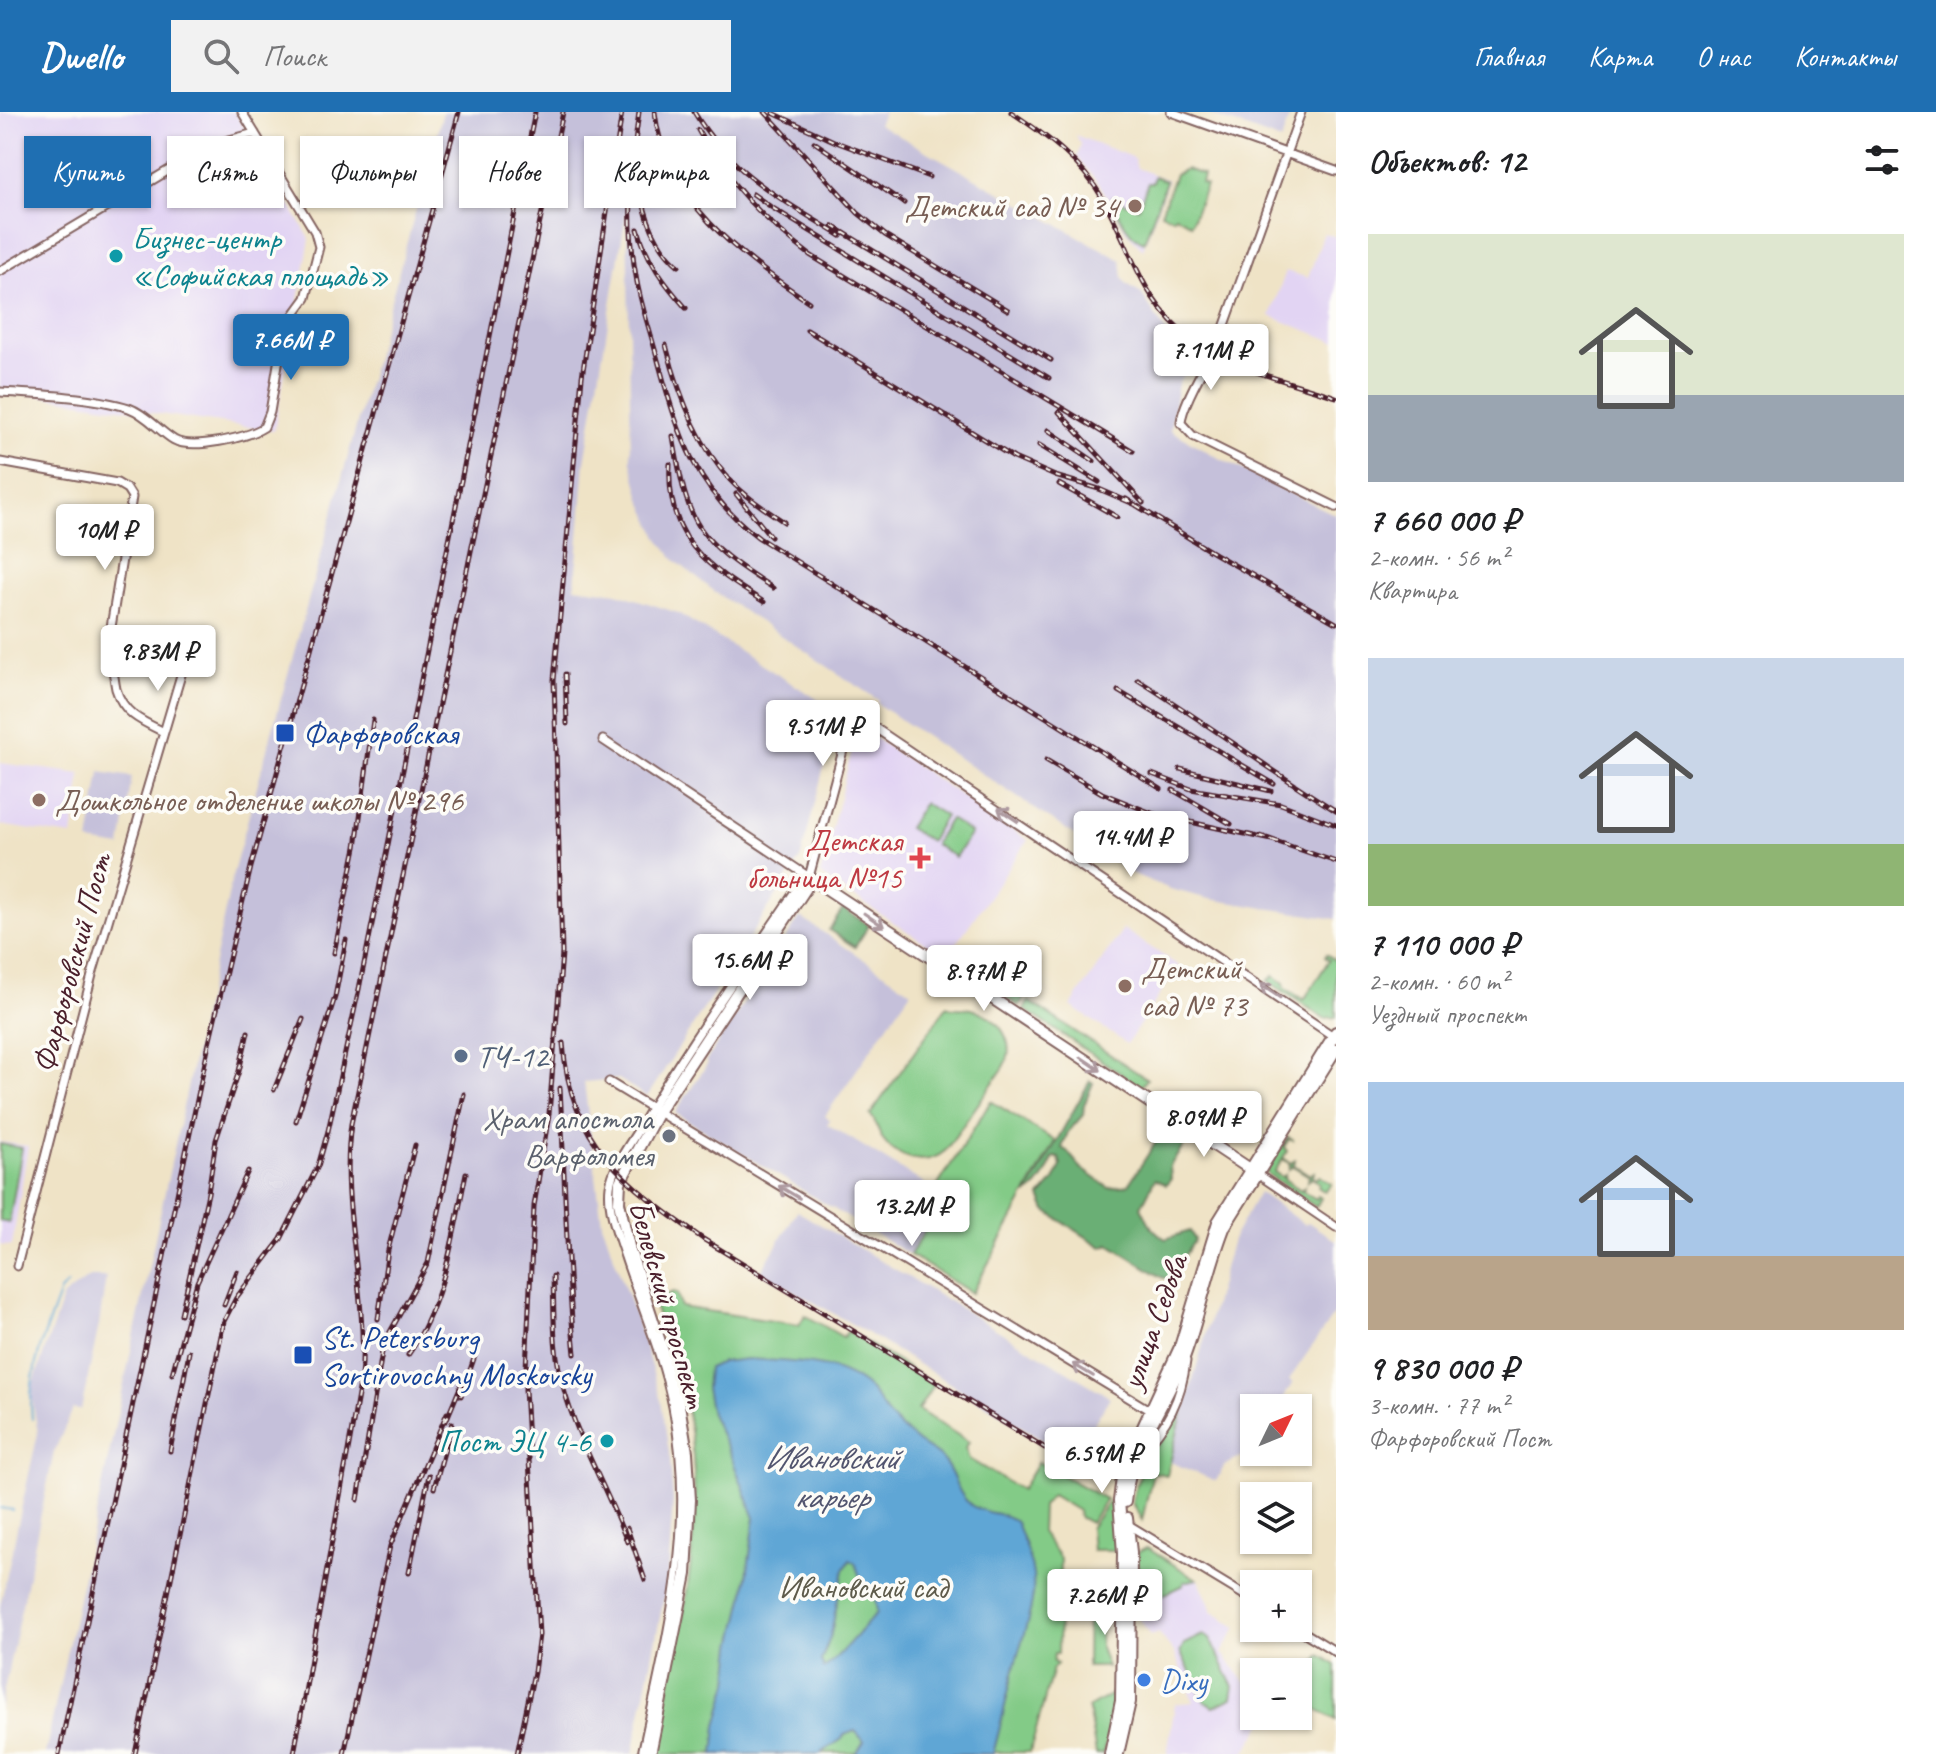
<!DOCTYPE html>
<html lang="ru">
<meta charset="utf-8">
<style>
:root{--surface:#fff;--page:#f2f2f2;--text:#202124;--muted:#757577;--accent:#1f6fb2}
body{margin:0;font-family:Caveat,sans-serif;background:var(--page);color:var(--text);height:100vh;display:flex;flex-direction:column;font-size:30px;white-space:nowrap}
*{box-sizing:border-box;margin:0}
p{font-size:26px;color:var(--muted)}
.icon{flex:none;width:44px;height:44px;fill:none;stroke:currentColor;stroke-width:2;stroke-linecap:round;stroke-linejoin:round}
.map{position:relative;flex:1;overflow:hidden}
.sheet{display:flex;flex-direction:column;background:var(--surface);width:600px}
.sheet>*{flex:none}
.guide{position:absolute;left:24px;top:24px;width:760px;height:72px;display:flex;gap:16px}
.needle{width:52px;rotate:47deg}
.controls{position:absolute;left:1240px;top:1282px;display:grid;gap:16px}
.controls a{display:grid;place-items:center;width:72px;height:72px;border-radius:0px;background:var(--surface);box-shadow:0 2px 6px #0004;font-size:40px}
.price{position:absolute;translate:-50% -68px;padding:0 18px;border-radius:8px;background:#fff;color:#222;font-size:26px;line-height:52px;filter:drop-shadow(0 2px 4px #0008)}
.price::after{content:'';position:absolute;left:50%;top:48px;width:24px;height:18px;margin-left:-12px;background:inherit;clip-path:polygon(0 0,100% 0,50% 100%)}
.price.current{background:var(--accent);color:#fff}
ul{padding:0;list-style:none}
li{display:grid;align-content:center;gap:16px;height:424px;padding:0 32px}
li span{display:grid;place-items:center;height:248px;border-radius:0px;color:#555}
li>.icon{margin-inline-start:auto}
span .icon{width:144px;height:144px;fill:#fffc;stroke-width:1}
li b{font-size:34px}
h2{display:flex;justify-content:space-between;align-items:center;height:96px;padding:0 32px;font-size:34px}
.tag{padding:0 28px;border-radius:0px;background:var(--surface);box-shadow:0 2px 6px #0004;font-size:28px;line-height:72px}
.tag.current{background:var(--accent);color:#fff}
header{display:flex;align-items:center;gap:48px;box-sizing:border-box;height:112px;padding:0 40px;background:var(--accent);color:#fff}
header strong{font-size:38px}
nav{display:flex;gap:44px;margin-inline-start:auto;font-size:28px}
.search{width:560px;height:72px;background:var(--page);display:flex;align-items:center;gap:20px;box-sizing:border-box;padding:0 28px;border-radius:0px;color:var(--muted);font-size:30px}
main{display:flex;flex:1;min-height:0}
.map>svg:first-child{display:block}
</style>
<header>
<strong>Dwello</strong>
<div class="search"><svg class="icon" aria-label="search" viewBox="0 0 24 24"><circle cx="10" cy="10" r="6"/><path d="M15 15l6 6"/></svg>Поиск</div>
<nav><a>Главная</a><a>Карта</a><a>О нас</a><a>Контакты</a></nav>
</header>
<main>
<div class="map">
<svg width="1336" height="1642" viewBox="0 0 1336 1642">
<rect width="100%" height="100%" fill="#fdfcf7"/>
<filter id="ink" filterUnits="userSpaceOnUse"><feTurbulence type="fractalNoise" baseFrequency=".0125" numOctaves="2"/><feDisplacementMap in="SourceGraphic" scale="16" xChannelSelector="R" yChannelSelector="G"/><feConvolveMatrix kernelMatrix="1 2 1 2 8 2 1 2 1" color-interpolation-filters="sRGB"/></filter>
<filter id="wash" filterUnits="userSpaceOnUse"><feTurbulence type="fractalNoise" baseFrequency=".006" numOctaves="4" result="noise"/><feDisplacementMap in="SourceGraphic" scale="32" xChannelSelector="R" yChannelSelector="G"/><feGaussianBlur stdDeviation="1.8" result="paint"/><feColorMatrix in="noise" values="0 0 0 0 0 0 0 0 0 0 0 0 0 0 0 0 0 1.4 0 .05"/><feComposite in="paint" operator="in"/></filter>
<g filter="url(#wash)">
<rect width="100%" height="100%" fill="#efe3c6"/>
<path fill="#e2d4f3" d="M0 0H235L310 127 274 319 0 278Z
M1075 23 1134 46 1137 56 1168 68 1143 137 1127 121 1100 73 1077 45 1081 32Z
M1324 121 1336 125V230L1270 204 1286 159 1308 166Z
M858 615 1028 728 947 845 820 763Z
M0 651 81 662 72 724 0 713Z
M1123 817 1179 854 1127 932 1071 894Z
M0 1030 28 1034 12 1134 0 1133Z
M1147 1436 1199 1468 1213 1500 1237 1515 1222 1541 1251 1577 1249 1583 1254 1586V1604H1268L1244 1642H1167L1175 1592 1193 1590 1174 1540 1159 1521 1150 1524 1138 1503V1440Z"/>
<path fill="#c5c0da" d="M443 0H884L878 12 1121 148 1123 166 1127 172 1141 181 1166 220 1197 242 1178 272 1170 318 1217 345 1336 403V807L1209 787 1170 777 1133 762 877 592 878 588 716 481 676 449 659 427 641 387 631 350 627 96 585 350 575 475 617 481 678 501 838 600 801 745 647 985 619 967 584 970 602 1111 643 1227 661 1289 670 1347 673 1388 668 1465 633 1642H45L233 761Z
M1203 0H1291L1281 29Z
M100 660 132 665 121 735 89 730Z
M800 805 911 879 825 1004 830 1008 827 1012 946 1085 910 1143 675 1001 708 951 706 949Z
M1259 1080 1305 1113 1308 1110 1336 1129V1199L1289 1268 1293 1271 1277 1296H1254V1338L1225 1353 1216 1369 1170 1350 1232 1128Z
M797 1099 1110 1285 1073 1346 852 1212 761 1160Z
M89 1165H106L99 1213 81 1298 73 1297 54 1340 0 1597V1494L38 1321 32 1286 33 1273 63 1185Z"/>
<path fill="#83cb87" stroke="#667559" stroke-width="2" d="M1186 57 1203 63 1201 71 1206 73 1191 112 1175 103 1174 106 1161 101 1175 62Z
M1154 64 1166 69 1144 130C1127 124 1119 102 1111 88L1112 85 1138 96 1148 71H1152Z
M924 691 945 704 930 729 908 716Z
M950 707 971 721 955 745 934 732Z
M1327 842 1336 849V905L1324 906 1268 869 1274 864 1284 871 1285 876 1304 888 1329 848 1325 845Z
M962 844 1024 886 1019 894 957 852Z
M1029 889 1147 967 1141 975 1024 897Z
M947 894C954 898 962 895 972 897 997 903 1018 930 1004 955L945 1039C925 1056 896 1046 882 1026 877 1018 877 1009 870 1003Z
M991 989 1055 1029 972 1181 910 1143 945 1085 935 1078Z
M1288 1025 1294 1029 1289 1027 1284 1035 1287 1039 1283 1046 1291 1051 1295 1048 1294 1053 1310 1063 1314 1060 1313 1065 1316 1067 1320 1064 1332 1072 1325 1080 1318 1075 1320 1071 1312 1066 1308 1069 1309 1064 1293 1054 1289 1057 1290 1052 1283 1047 1274 1060 1282 1065 1285 1063 1284 1067 1301 1078 1304 1075 1303 1079 1316 1087 1318 1084 1321 1086 1316 1095 1266 1061Z
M0 1032 22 1036 9 1111 0 1109Z
M673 1180 677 1182 681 1195 799 1213 805 1203 843 1225 848 1219 934 1272 918 1298 969 1330 965 1336 969 1347 1021 1378 1038 1350 1106 1387 1090 1411 1079 1405 1078 1399 1052 1383 1042 1394 1041 1420 1060 1446 1058 1542H1054L1053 1550 1057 1552 1053 1556 1030 1640 655 1642C678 1530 708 1420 688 1305 680 1265 666 1227 652 1189Z
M1183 1297 1167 1363 1153 1360 1142 1408 1132 1391C1137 1355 1162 1326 1183 1297Z
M1109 1389 1113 1392 1116 1438H1092L1090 1416Z
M1147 1436 1197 1467 1184 1470V1473L1138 1495V1440Z
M1088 1489 1101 1491 1100 1536 1107 1555H1087Z
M1203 1523 1210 1527 1234 1575 1232 1586 1214 1595 1205 1590 1180 1540 1184 1532Z
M1320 1543 1336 1553V1608L1305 1590 1298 1601V1579Z
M1115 1580 1114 1597 1103 1642H1096L1088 1596Z"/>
<path fill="#6aaf74" stroke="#5a6750" stroke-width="2" d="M843 797 869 813 855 835 829 818Z
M1090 969 1093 971 1084 993 1083 1003 1068 1020 1062 1036 1067 1039 1081 1056 1109 1076 1128 1073 1166 1015 1187 1029 1170 1054 1171 1067 1166 1073 1155 1067 1141 1095 1152 1116 1165 1127 1190 1119 1195 1128 1169 1166H1163L1109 1132 1102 1135 1046 1099 1040 1085 1054 1069 1061 1054 1059 1046 1054 1045C1047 1059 1041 1075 1027 1082Z"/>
<path fill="#5fa6d5" stroke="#546280" stroke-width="2" fill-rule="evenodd" d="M747 1247C787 1250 837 1247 869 1277 878 1285 881 1296 890 1305 898 1314 908 1322 918 1330 926 1336 936 1340 943 1348 955 1362 956 1381 971 1393 984 1403 1003 1399 1016 1410 1022 1427 1030 1443 1033 1462 1036 1490 1024 1520 1017 1546 1008 1578 1002 1610 993 1642H856L864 1629 855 1619 844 1623 842 1627 820 1642H714L717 1613 729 1570 733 1533 744 1486 755 1406 730 1342 711 1302 706 1276 708 1256 722 1250ZM850 1448 855 1451 865 1479 875 1485 877 1501C863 1514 837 1548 824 1556L821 1549 830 1526 844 1458Z"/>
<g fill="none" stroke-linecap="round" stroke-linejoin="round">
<path stroke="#5fa6d5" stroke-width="2" d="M32 1307C26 1263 46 1220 60 1179L68 1172
M0 1396 13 1398"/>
</g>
</g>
<g filter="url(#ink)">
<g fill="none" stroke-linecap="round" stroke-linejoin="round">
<defs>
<path id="street" d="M1171 0 1336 59
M1301 0 1220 227C1210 245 1181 293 1181 311L1193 324 1336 395
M0 159 211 33 255 21
M0 280C36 282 96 285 129 296 146 302 159 319 174 328 192 338 247 326 264 315L270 300 284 216 306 186 319 135 315 120 242 0
M0 350 117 371 127 377 132 385 107 540C114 554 113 562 116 577 123 601 141 609 162 619
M603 628 809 765
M609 970 1154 1301
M1256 1061 1336 1115
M17 1154 92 863 181 563
M1141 1340C1167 1316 1182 1284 1186 1249
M1127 1412 1254 1489
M1297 1516 1336 1540
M642 1642C667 1523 697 1417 673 1295 663 1243 641 1194 625 1145 618 1123 607 1097 610 1074 613 1055 627 1036 637 1020 686 935 745 854 800 772L809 765 853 601 1336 926"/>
<path id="secondary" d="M1125 1390C1130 1334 1170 1289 1187 1237 1201 1196 1209 1154 1225 1114L1336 937
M650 1642 686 1462 690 1388 687 1340 677 1281 630 1139 619 1090 620 1070 658 1000 806 776 809 765 1256 1061
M1110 1642 1121 1589 1123 1441 1119 1389 1123 1358 1180 1235 1218 1110 1336 920
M1118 1642 1130 1590 1131 1440 1127 1406"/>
</defs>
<use href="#street" stroke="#846461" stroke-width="11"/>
<use href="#secondary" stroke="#846461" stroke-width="14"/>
<use href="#street" stroke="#fff" stroke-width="7"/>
<use href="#secondary" stroke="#fff" stroke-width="10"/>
<defs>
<path id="rail" d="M639 0C631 55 626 115 637 170 642 197 652 225 659 252 679 325 696 379 759 426L1161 677
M655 0C664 88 741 144 809 190
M694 0C732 63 781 87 841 124
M765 0 858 101 885 123 1008 198
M1011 0C1047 24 1081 49 1103 87 1134 141 1140 189 1194 229 1234 259 1290 269 1336 285
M773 1 836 30 929 65
M698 18C725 69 764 108 810 143L1133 339
M814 30 904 91
M640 72C644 104 654 133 679 154
M753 82 771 95 1049 266
M833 114 1051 248
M638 117C647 149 664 171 686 196
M807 218 1014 346 1055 364 1099 377 1136 393
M666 233C678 280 697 332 730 368 746 385 765 397 784 410
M1059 300 1143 391
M1048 318 1094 349
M673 324C688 414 696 427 773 476
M1039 333 1099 370
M670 352C666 427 706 454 764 490
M1059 372 1117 405
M736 382 771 425
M1126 387 1215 442 1336 511
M565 562 567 612
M1138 568C1205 610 1268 657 1336 699
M1118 579 1274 672
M1046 648 1102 681 1154 702 1272 728
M1180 657 1271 679
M1152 662 1191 677 1281 692 1336 713
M1173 678 1231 712
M1261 724 1336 750
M334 841 356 735 373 608
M563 931C570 1032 626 1072 703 1127L1045 1336
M560 976C565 1065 566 1153 575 1242
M274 978 303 907
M296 1009 335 885 346 828
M553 1164C554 1195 553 1227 559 1257 571 1318 606 1373 627 1430
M224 1193 237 1159
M181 1202 208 1081 216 1028 239 959 248 920
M378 1207 388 1138 415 1033
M408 1243C445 1190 453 1124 466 1061
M172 1262 197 1170 248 1059
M461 1284 478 1235
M446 1309 461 1273
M170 1339 189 1240
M434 1376 452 1311
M358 1388 382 1240 390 1220 428 1151 464 982
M627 1416 645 1468
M409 1461 429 1363
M59 1642 209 931 251 755 459 0
M135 1642 224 1209 236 1186 281 1127 318 1054 328 1019 359 877 535 0
M294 1642 361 1266C369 1181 339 1097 351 1012L563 0
M344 1642 390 1434 447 1301
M517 1642 534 1560 539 1523 525 1277 534 1094 549 1002 562 841 554 568 582 265 622 0"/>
</defs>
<use href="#rail" stroke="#4a1f2b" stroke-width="5"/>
<use href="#rail" stroke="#fdfcf7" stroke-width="2" stroke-dasharray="6" stroke-linecap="butt"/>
</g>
<defs><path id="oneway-shaft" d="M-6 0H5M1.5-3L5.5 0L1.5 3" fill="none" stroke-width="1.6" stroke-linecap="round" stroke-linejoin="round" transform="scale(2)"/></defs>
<g stroke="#ae9aa0">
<use href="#oneway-shaft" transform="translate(1008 703) rotate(-146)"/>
<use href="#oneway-shaft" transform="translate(874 808) rotate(34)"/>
<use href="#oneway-shaft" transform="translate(1270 879) rotate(-146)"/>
<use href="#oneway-shaft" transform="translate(1091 952) rotate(34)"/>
<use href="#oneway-shaft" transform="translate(789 1080) rotate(-149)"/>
<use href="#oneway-shaft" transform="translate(1083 1258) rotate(-149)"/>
</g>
</g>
<g fill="#8d6e63" stroke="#fdfcf7" stroke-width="3">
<circle cx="1135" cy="94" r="8"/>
<circle cx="39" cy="688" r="8"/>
<circle cx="1125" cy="874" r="8"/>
</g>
<g fill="#0f9aa8" stroke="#fdfcf7" stroke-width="3">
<circle cx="116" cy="144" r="8"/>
<circle cx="607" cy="1329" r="8"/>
</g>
<g fill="#1a4fb4" stroke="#fdfcf7" stroke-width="3">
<rect x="275" y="611" width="20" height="20" rx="4"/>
<rect x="293" y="1233" width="20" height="20" rx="4"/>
</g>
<path fill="#e0444e" stroke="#fdfcf7" stroke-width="3" d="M916 734h8v8h8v8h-8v8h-8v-8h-8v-8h8z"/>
<circle fill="#5c6f8a" stroke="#fdfcf7" stroke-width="3" cx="461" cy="944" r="8"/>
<circle fill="#6b7280" stroke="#fdfcf7" stroke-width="3" cx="669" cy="1024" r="8"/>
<circle fill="#3f7fe0" stroke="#fdfcf7" stroke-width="3" cx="1144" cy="1568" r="8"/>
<g text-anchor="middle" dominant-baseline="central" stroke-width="7" stroke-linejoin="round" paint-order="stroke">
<g font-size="32" fill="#785e54" stroke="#fdfcf7" text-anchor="start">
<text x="1119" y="94" text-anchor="end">Детский сад № 34</text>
<text x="55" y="688">Дошкольное отделение школы № 296</text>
<text x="1141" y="856">Детский<tspan x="1141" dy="37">сад № 73</tspan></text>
</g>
<g font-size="32" fill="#0d838f" stroke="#fdfcf7" text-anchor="start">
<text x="132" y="126">Бизнес-центр<tspan x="132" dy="37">«Софийская площадь»</tspan></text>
<text x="591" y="1329" text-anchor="end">Пост ЭЦ 4-6</text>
</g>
<g font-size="32" fill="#164399" stroke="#fdfcf7" text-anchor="start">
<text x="303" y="621">Фарфоровская</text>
<text x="321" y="1225">St. Petersburg<tspan x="321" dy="37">Sortirovochny Moskovsky</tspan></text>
</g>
<g font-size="32" fill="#be3a42" stroke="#fdfcf7" text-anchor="end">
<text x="902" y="728">Детская<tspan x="902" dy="37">больница №15</tspan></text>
</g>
<g font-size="32" fill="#4a1f2b" stroke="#fdfcf7">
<text transform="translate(72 851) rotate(-75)">Фарфоровский Пост</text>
<text transform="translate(668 1192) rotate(74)">Белевский проспект</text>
<text transform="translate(1154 1210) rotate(-70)">улица Седова</text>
</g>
<g font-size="32" fill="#4e5e75" stroke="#fdfcf7" text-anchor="start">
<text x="477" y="944">ТЧ-12</text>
</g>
<g font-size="32" fill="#5b616d" stroke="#fdfcf7" text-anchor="end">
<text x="653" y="1006">Храм апостола<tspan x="653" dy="37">Варфоломея</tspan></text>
</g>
<g font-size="32" fill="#5e5b4b" stroke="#fdfcf7">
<text x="863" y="1475">Ивановский сад</text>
</g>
<g font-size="32" fill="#366cbe" stroke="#fdfcf7" text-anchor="start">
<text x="1160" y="1568">Dixy</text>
</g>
<g font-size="34" font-style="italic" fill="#52556f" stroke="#fdfcf7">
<text x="831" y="1345">Ивановский<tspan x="831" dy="39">карьер</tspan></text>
</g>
</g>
</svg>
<div class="controls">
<a><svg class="needle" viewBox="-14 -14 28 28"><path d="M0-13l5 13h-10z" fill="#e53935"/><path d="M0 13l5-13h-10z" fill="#757577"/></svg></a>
<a><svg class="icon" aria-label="layers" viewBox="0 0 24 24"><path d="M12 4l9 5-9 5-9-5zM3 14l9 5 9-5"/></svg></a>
<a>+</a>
<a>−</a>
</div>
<b class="price current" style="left:291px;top:270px">7.66M ₽</b>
<b class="price" style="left:1211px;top:280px">7.11M ₽</b>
<b class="price" style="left:105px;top:460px">10M ₽</b>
<b class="price" style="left:158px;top:581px">9.83M ₽</b>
<b class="price" style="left:823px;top:656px">9.51M ₽</b>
<b class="price" style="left:1131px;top:767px">14.4M ₽</b>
<b class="price" style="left:750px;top:890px">15.6M ₽</b>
<b class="price" style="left:984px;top:901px">8.97M ₽</b>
<b class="price" style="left:1204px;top:1047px">8.09M ₽</b>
<b class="price" style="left:912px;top:1136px">13.2M ₽</b>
<b class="price" style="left:1102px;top:1383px">6.59M ₽</b>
<b class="price" style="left:1105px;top:1525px">7.26M ₽</b>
<div class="guide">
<a class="tag current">Купить</a>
<a class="tag">Снять</a>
<a class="tag">Фильтры</a>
<a class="tag">Новое</a>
<a class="tag">Квартира</a>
</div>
</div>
<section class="sheet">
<h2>Объектов: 12<svg class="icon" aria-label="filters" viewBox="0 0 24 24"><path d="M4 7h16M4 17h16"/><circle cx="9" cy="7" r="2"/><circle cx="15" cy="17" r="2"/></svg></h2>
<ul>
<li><span style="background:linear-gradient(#dfe7d0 65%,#9aa5b1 0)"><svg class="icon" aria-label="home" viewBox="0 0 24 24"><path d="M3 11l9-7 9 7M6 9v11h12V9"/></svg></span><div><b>7 660 000 ₽</b><p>2-комн. · 56 m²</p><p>Квартира</p></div></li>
<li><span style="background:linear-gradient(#c9d6e8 75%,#8fb573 0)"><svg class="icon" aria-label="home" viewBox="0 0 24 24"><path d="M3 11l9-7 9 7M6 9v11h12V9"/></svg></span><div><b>7 110 000 ₽</b><p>2-комн. · 60 m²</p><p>Уездный проспект</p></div></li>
<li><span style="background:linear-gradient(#a9c7e8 70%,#b9a48a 0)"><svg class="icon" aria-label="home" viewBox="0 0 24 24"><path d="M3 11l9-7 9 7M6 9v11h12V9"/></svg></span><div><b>9 830 000 ₽</b><p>3-комн. · 77 m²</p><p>Фарфоровский Пост</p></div></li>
</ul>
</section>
</main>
